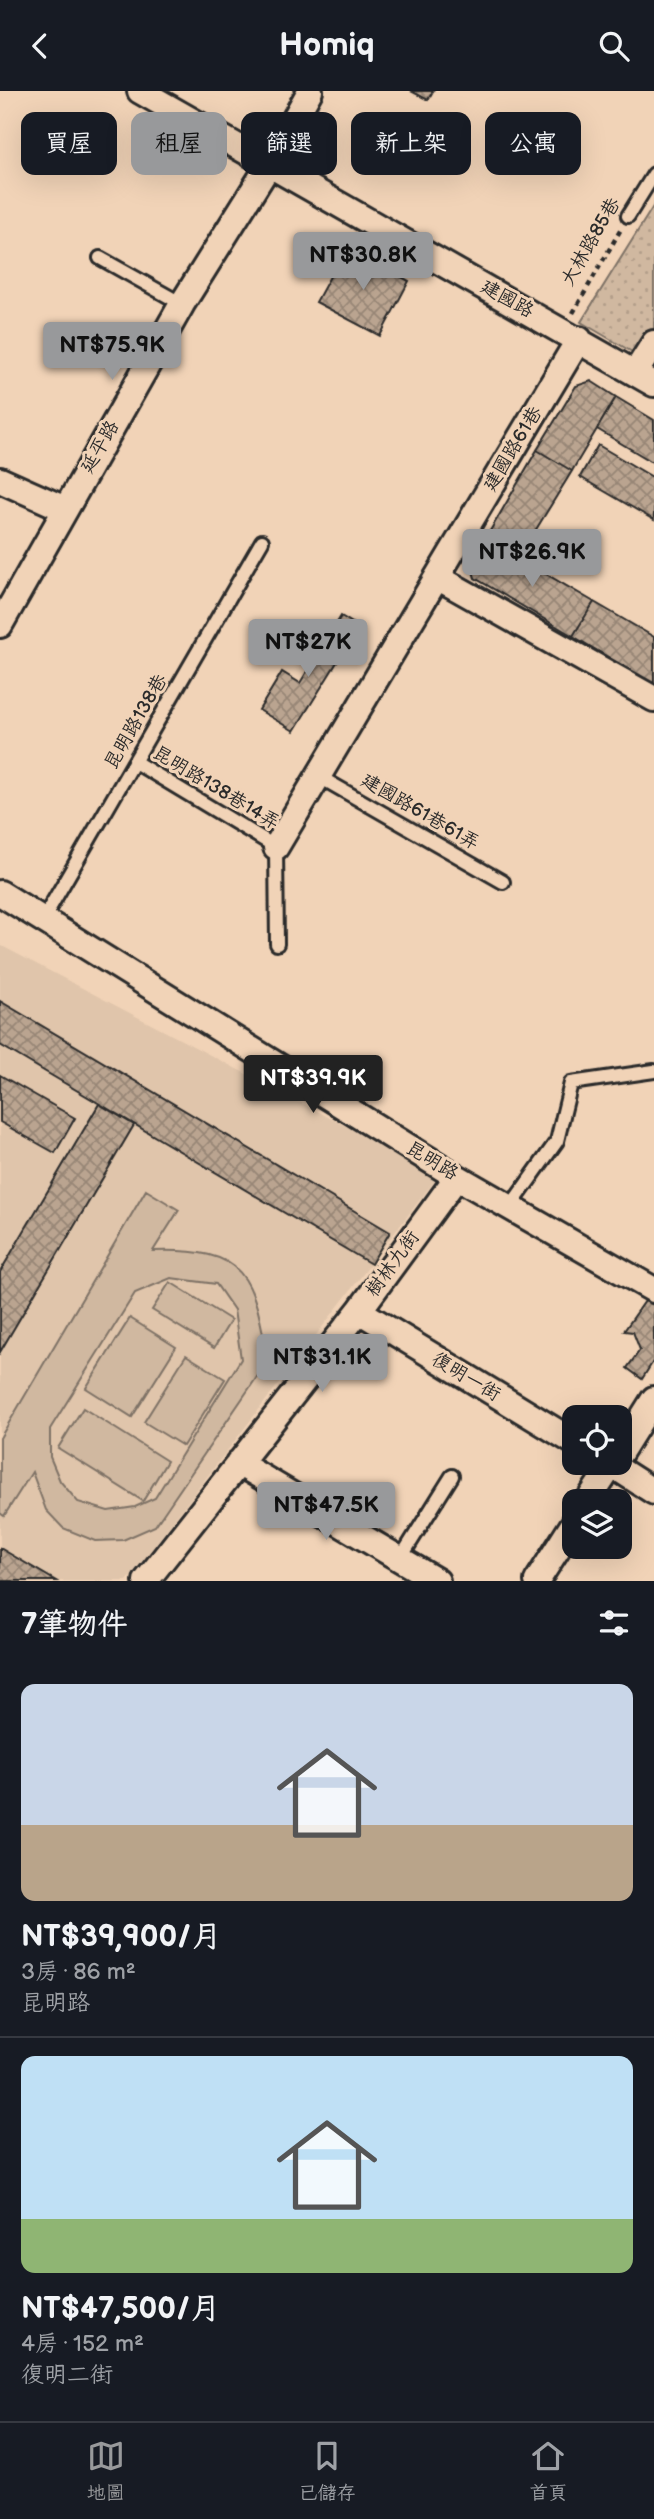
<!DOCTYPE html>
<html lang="zh-TW">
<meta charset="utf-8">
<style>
:root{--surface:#171b24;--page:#242831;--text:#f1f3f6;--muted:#9ea1a6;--line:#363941;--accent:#98999b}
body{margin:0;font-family:"Balsamiq Sans","LXGW WenKai TC",sans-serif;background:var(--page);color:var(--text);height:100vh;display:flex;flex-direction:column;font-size:26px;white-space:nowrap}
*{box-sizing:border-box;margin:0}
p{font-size:23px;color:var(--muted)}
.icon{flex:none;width:38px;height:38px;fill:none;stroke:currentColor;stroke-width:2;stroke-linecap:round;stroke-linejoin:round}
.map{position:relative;height:1490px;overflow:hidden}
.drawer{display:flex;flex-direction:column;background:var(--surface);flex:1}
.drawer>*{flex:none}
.banner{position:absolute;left:21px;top:21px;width:612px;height:63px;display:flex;gap:14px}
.controls{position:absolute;left:562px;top:1314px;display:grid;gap:14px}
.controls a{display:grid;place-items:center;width:70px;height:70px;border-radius:14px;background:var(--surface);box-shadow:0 7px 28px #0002;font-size:35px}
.price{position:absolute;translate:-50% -60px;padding:0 16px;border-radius:7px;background:var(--accent);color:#111;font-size:23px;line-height:46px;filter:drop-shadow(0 2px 4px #0008)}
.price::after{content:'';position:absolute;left:50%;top:42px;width:21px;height:16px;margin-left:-10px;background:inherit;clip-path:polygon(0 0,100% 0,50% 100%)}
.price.selected{background:#222;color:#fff}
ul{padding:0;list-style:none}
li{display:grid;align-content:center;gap:14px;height:371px;padding:0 21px}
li+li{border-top:2px solid var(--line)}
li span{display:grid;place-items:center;height:217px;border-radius:14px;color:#555}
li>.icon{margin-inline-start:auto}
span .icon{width:126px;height:126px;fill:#fffc;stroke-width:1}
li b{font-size:30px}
h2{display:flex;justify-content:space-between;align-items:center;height:84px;padding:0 21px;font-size:30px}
.tag{padding:0 24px;border-radius:14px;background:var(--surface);box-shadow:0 7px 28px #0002;font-size:24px;line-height:63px}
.tag.selected{background:var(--accent);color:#111}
header{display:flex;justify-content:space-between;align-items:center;height:91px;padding:0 21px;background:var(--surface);font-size:32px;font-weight:700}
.menu{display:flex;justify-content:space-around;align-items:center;height:98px;border-top:2px solid var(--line);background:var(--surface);font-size:19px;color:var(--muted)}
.menu a{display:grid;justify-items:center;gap:4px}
.menu .selected{color:var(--accent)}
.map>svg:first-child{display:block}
</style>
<header><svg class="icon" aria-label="back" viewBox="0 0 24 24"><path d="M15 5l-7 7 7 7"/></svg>Homiq<svg class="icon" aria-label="search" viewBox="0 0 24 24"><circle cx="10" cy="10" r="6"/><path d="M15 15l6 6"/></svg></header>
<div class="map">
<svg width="654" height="1490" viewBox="0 0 654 1490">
<defs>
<pattern id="grass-dots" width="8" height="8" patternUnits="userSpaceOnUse" patternTransform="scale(1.75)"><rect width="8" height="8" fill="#d0b8a0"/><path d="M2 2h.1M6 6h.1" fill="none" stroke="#b39e8a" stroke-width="1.8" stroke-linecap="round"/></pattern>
<pattern id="building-cross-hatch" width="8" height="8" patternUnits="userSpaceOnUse" patternTransform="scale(1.75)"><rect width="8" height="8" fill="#baa490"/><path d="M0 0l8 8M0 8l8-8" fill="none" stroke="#978676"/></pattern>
</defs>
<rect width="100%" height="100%" fill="#f1d3b7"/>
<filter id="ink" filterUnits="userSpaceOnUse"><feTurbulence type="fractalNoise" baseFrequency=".0143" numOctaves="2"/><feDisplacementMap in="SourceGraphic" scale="14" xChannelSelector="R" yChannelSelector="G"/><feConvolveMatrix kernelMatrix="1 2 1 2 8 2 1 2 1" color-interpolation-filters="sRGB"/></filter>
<g filter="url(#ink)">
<path fill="#e0c5ab" d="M0 854 439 1084 127 1490H0Z"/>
<path fill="url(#grass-dots)" stroke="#7e7266" stroke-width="2" d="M654 114V239L639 265 581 231Z"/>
<path fill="#d0b8a0" stroke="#7e7266" stroke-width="2" fill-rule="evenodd" d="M146 1099 179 1119 153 1160C247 1157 253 1184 268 1270L155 1435 123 1449 95 1450 63 1437 46 1419 32 1381 4 1425 0 1422V1347ZM171 1187 216 1193 234 1219 241 1268 155 1407 135 1416 108 1420 78 1411 60 1390 50 1366V1338L135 1202Z
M170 1191 231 1229 214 1257 152 1219Z
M130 1227 176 1256 132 1326 86 1297Z
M186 1264 225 1288 183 1355 144 1331Z
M83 1317 167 1370 143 1410 58 1357Z"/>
<path fill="url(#building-cross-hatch)" stroke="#2b2b2b" stroke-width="2" d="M411 0H433L428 9Z
M346 156 409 190 380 245 316 211Z
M591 290 616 306 572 380 537 359 576 295Z
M616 306 654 329V372L597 338Z
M598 354 654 387V429L580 386Z
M537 359 572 380 516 471 483 452Z
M483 452 525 476 527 472 594 511 573 545 475 487 471 473Z
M594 511 654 546V594L573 545Z
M341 525 359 536 294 640 259 619 282 581 300 592Z
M0 910 390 1141 371 1173 0 954Z
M0 984 75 1027 55 1062 0 1031Z
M99 1013 134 1034 0 1261V1181Z
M645 1210 654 1214V1269L642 1288 627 1277 640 1259 633 1241 624 1240Z
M0 1457 56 1490H0Z"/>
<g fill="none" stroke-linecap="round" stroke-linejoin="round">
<defs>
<path id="lane" d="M628 125 654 83
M100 167 182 213
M135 671 276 756 277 853
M318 685 503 791
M42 830 262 450
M510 1116 557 1050 571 992 654 980
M400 1468 452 1385"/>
<path id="street" d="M140 0 654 293
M635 282 654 252
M0 389 65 418
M437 486 654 608
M0 534 182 213 269 74 310 0
M276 756 579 248
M0 802 457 1086 654 1199
M359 1220 574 1351
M620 1362 654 1308
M238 1372 437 1490
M609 1372 654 1401
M588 1410 613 1372
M146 1490 359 1220 457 1086
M537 1490 574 1432"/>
</defs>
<use href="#lane" stroke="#2b2b2b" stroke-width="18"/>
<use href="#street" stroke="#2b2b2b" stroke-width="30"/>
<path stroke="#2b2b2b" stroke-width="4.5" stroke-dasharray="5 5" stroke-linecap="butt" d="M573 222 621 138"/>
<use href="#lane" stroke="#f1d3b7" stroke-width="12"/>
<use href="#street" stroke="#f1d3b7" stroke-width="24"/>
</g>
</g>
<g text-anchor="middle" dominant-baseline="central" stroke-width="6" stroke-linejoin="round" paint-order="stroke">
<g font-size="19" fill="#2b2b2b" stroke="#f1d3b7">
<text transform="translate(591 151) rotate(-60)">大林路85巷</text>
<text transform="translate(507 208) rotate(29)">建國路</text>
<text transform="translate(100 356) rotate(-60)">延平路</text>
<text transform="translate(513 358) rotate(-59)">建國路61巷</text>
<text transform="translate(136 631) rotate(-60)">昆明路138巷</text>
<text transform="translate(216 697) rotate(31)">昆明路138巷14弄</text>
<text transform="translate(420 721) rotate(30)">建國路61巷61弄</text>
<text transform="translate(432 1070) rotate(31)">昆明路</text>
<text transform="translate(393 1173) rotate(-54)">樹林九街</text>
<text transform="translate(466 1286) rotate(31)">復明一街</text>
</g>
</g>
</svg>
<div class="controls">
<a><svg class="icon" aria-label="locate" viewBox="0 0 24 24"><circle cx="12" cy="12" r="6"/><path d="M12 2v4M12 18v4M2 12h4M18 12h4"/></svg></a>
<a><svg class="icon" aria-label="layers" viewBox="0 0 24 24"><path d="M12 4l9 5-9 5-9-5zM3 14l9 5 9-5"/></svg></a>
</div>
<b class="price" style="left:363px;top:201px">NT$30.8K</b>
<b class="price" style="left:112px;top:291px">NT$75.9K</b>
<b class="price" style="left:532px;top:498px">NT$26.9K</b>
<b class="price" style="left:308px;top:588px">NT$27K</b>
<b class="price selected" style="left:313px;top:1024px">NT$39.9K</b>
<b class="price" style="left:322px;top:1303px">NT$31.1K</b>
<b class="price" style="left:326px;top:1451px">NT$47.5K</b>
<div class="banner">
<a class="tag">買屋</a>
<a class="tag selected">租屋</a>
<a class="tag">篩選</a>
<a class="tag">新上架</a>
<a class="tag">公寓</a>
</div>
</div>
<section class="drawer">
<h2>7筆物件<svg class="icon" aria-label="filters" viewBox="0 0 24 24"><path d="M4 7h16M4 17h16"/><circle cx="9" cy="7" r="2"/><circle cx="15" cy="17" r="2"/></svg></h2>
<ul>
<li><span style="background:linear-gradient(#c9d6e8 65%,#b9a48a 0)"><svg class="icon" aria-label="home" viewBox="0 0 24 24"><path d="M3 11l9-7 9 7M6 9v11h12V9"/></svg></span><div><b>NT$39,900/月</b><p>3房 · 86 m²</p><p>昆明路</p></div></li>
<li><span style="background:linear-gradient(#bfe0f5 75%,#8fb573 0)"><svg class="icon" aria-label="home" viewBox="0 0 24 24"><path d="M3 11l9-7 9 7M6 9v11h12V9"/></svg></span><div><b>NT$47,500/月</b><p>4房 · 152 m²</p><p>復明二街</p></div></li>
</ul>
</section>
<nav class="menu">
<a class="selected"><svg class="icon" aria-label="map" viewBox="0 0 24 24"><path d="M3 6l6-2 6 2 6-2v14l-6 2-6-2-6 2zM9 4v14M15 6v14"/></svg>地圖</a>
<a><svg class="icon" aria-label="saved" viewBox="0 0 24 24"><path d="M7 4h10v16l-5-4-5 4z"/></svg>已儲存</a>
<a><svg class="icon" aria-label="home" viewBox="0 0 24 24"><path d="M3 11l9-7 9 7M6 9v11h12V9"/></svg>首頁</a>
</nav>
